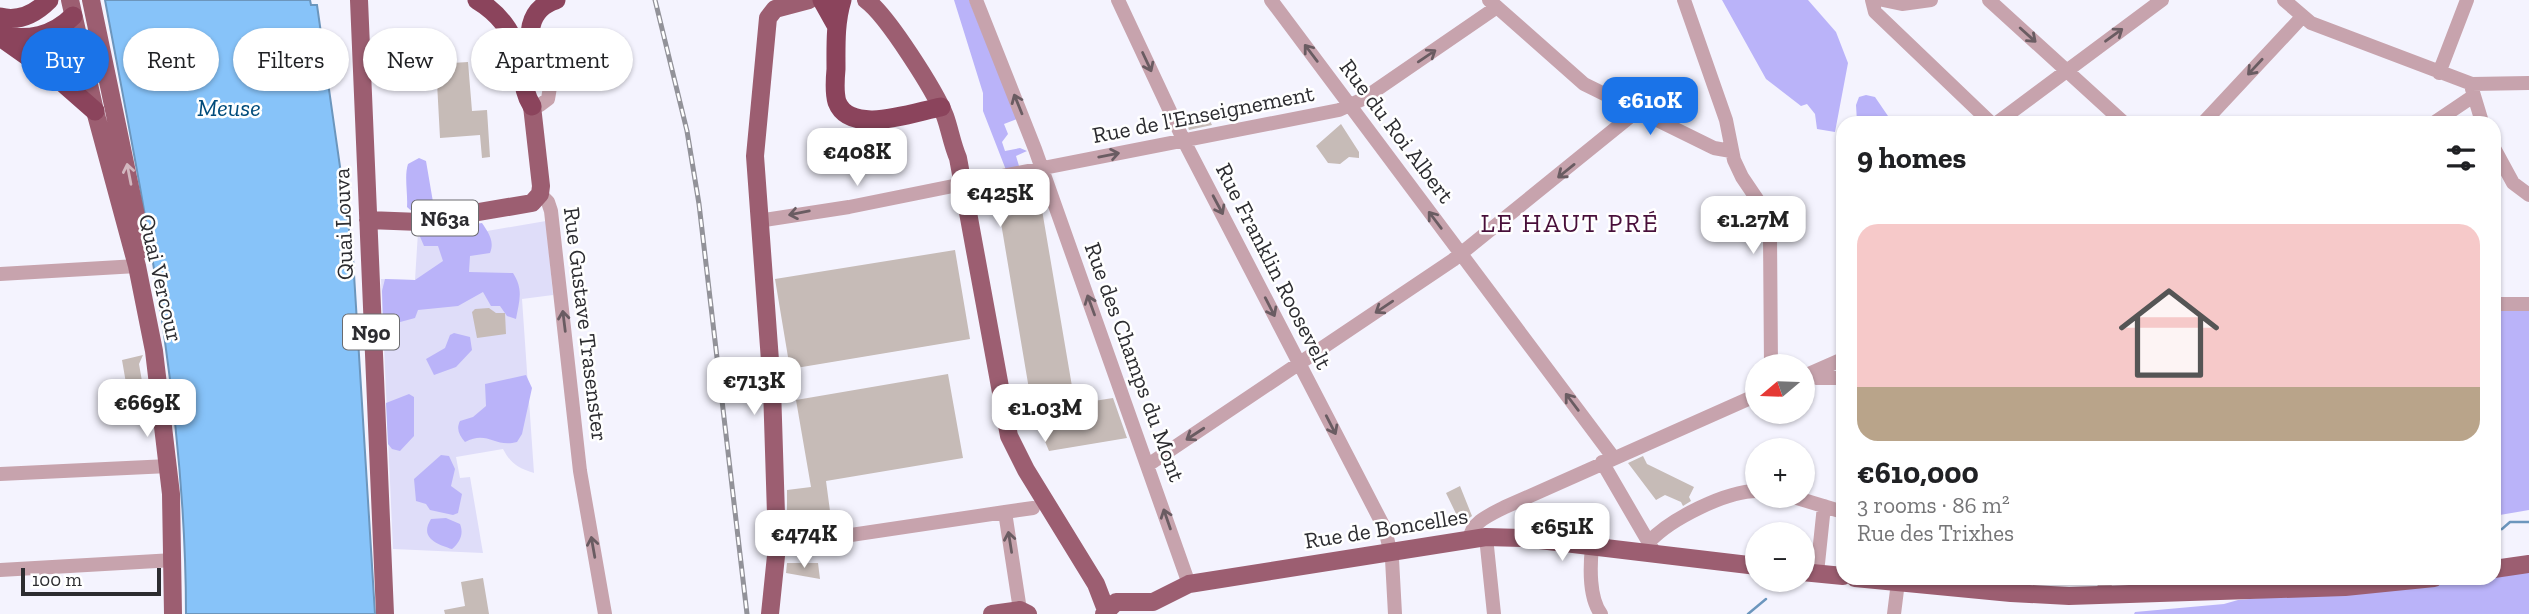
<!DOCTYPE html>
<meta charset="utf-8">
<style>
:root{--surface:#fff;--page:#f6f6f6;--text:#202124;--muted:#757577;--accent:#1a73e8}
body{margin:0;font-family:"Zilla Slab",serif;background:var(--page);color:var(--text);height:100vh;display:flex;flex-direction:column;font-size:26px;white-space:nowrap}
*{box-sizing:border-box;margin:0}
p{font-size:23px;color:var(--muted)}
.icon{flex:none;width:38px;height:38px;fill:none;stroke:currentColor;stroke-width:2;stroke-linecap:round;stroke-linejoin:round}
.map{position:relative;flex:1;overflow:hidden}
.side{position:absolute;left:1836px;top:116px;width:665px;height:469px;display:flex;flex-direction:column;background:var(--surface);border-radius:21px;box-shadow:0 2px 5px #0004}
.side>*{flex:none}
.hud{position:absolute;left:21px;top:28px;width:665px;height:63px;display:flex;gap:14px}
.needle{width:46px;rotate:251deg}
.controls{position:absolute;left:1745px;top:354px;display:grid;gap:14px}
.controls a{display:grid;place-items:center;width:70px;height:70px;border-radius:50%;background:var(--surface);box-shadow:0 2px 5px #0004;font-size:35px}
.scale{position:absolute;left:21px;bottom:18px;width:140px;box-sizing:border-box;padding-left:7px;border:4px solid #2c2c30;border-top:0;font-size:19px;line-height:24px;white-space:nowrap;color:#2c2c30;-webkit-text-stroke:5px #fff;paint-order:stroke}
.price{position:absolute;translate:-50% -60px;padding:0 16px;border-radius:14px;background:#fff;color:#222;font-size:23px;line-height:46px;filter:drop-shadow(0 2px 4px #0008)}
.price::after{content:'';position:absolute;left:50%;top:42px;width:21px;height:16px;margin-left:-10px;background:inherit;clip-path:polygon(0 0,100% 0,50% 100%)}
.price.on{background:var(--accent);color:#fff}
ul{padding:0;list-style:none}
li{display:grid;align-content:center;gap:14px;height:371px;padding:0 21px}
li span{display:grid;place-items:center;height:217px;border-radius:21px;color:#555}
li>.icon{margin-inline-start:auto}
span .icon{width:126px;height:126px;fill:#fffc;stroke-width:1}
li b{font-size:30px}
h2{display:flex;justify-content:space-between;align-items:center;height:84px;padding:0 21px;font-size:30px}
.tag{padding:0 24px;border-radius:32px;background:var(--surface);box-shadow:0 2px 5px #0004;font-size:24px;line-height:63px}
.tag.on{background:var(--accent);color:#fff}
.map>svg:first-child{display:block}
</style>
<div class="map">
<svg width="2529" height="614" viewBox="0 0 2529 614">
<rect width="100%" height="100%" fill="#f4f3fe"/>
<path fill="#dfddf9" d="M546 221 553 295 522 299 534 473C518 468 511 464 503 449L456 457 460 478 470 477 483 553 393 549 381 279 415 280 418 232 487 231Z"/>
<path fill="#bab3f9" d="M954 0H969L1017 119 1004 124 1008 134 1002 142 1005 151 1020 148 1027 151 1016 156 1019 166 1006 170 983 111V93Z
M1722 0H1808L1836 32 1848 63 1835 132 1817 129 1815 114 1807 104 1801 106 1766 79Z
M1866 95 1875 97 1888 116 1886 122H1857L1856 105 1859 97Z
M419 158 426 161 433 202 430 210C421 216 414 214 407 207 408 193 404 176 408 164Z
M482 223C488 232 495 241 490 253L470 256 469 272 513 273C524 290 519 301 516 319L507 316 500 306H491L483 292 458 306 418 310 415 318 389 325 383 320 382 291 385 279 415 280 443 261 438 246H424L418 232Z
M2529 309V510L2494 516V310Z
M454 333 470 337 472 350 456 367 434 375 426 359 445 348 450 335Z
M526 375 532 388 522 434 517 442C494 448 488 430 465 442 459 435 456 429 460 421L473 417 486 406 485 384Z
M409 394 414 397V436L400 451 392 449 388 444 386 403Z
M441 455 449 456 455 469 451 486 462 494 458 513 453 515 430 510 426 504 416 501 414 479Z
M446 518 460 524C464 534 460 542 452 549 437 544 419 538 431 519Z
M2529 568V614H2134L2135 612 2224 604 2238 600 2416 585 2464 578H2494V573Z"/>
<path fill="#87c3f9" stroke="#6c96bd" stroke-width="2" d="M105 0H310L311 5H317L353 258 375 614H186C186 407 143 203 105 0Z"/>
<g fill="none" stroke-linecap="round" stroke-linejoin="round">
<path stroke="#6c96bd" stroke-width="2.5" d="M2494 530 2502 529 2510 522H2529
M2095 578 2100 583
M2154 582 2163 583 2169 580
M1748 614 1766 599"/>
</g>
<path fill="#c6bbb7" d="M468 62 472 111 487 110 490 157 482 158 480 135 440 138 436 64Z
M1206 113 1212 125 1189 130 1186 122Z
M1341 124 1359 152V158L1349 157 1340 164 1328 163 1316 146Z
M1042 210 1075 404 1113 398 1127 438 1049 451 1033 413 1000 217Z
M955 250 970 339 790 369 775 279Z
M489 308 496 313H505L506 334 477 338 472 312 475 309Z
M143 355 139 364 143 387 127 389 122 360Z
M948 374 963 458 826 481 830 511 787 518V490L811 487 796 400Z
M1643 456 1647 464 1694 487 1689 497 1691 501 1683 506 1681 502 1665 495 1656 500 1628 463Z
M1460 486 1472 516 1461 524 1446 493Z
M787 563H818L820 579 786 573Z
M483 578 489 614H445L444 610 465 606 461 582Z"/>
<g fill="none" stroke-linecap="round" stroke-linejoin="round">
<path stroke="#c7a3ad" stroke-width="14" d="M976 0 1035 149 1189 584
M1118 0 1184 141 1385 529 1392 559 1395 614
M1271 0 1613 457
M1489 0 1584 84 1714 148 1731 151
M1684 0 1726 120 1734 160 1742 177 1765 211 1770 235 1771 366
M1872 0 1875 12 1990 122
M1883 0 1902 4 1931 0
M1989 0 2123 122
M2284 0 2311 23 2472 84 2529 83
M2439 73 2467 0
M2472 89 2482 122
M532 106 540 105 548 99 553 69 549 54
M1998 122 2162 0
M2204 122 2302 17
M2435 122 2472 97
M2494 148 2513 183 2529 195
M972 182 1339 110 1363 99 1497 7
M540 194 548 202 551 211 580 471 605 614
M758 221 849 207 963 184
M0 274 137 266
M2494 304H2529
M1809 376 1817 378H1843
M1802 377 1843 359
M1602 462 1652 548
M1148 465 1453 260 1637 111
M0 474 169 466
M1787 495 1843 512
M1005 512 1033 508
M1486 537 1494 614
M1470 538C1471 522 1492 514 1505 507L1757 395
M1649 542C1670 519 1726 491 1757 491
M777 546 1005 512 1020 610
M1592 547C1590 566 1589 598 1601 614
M0 570 174 560
M1817 573 1824 506
M2014 578 2015 594
M2103 595 2106 578
M1894 614 1898 582"/>
<path stroke="#9c5e71" stroke-width="18" d="M70 0 95 111 137 266 154 351 171 494 173 614
M91 0 139 230 138 252
M359 0 385 614
M866 0C887 15 935 91 945 116 950 130 952 144 958 158L1009 436 1026 470 1096 584 1106 610
M368 220 420 222 532 203 540 194 541 186 532 106
M2494 569 2529 564
M1802 572 1843 576
M1855 578 2011 593 2069 596 2345 587 2434 578
M770 614 777 546 772 388 755 156 768 18 775 9 809 0
M992 614 1020 610 1028 614
M1104 614 1116 602H1153L1189 584 1486 537 1522 538 1757 566"/>
<path stroke="#8b445c" stroke-width="19" d="M477 0C502 15 518 39 522 68 524 83 524 93 532 106
M822 0 836 25
M842 0C835 23 836 46 836 69 835 80 834 92 837 102 850 136 914 112 941 107
M0 17C19 22 36 13 49 0
M1 36C29 40 52 37 73 16
M0 37 54 75 95 111
M532 67C529 40 524 10 556 0"/>
<defs>
<path id="rail" d="M655 0 687 131 699 204 747 614"/>
</defs>
<use href="#rail" stroke="#929299" stroke-width="5"/>
<use href="#rail" stroke="#fff" stroke-width="2.5" stroke-dasharray="8" stroke-linecap="butt"/>
</g>
<defs><path id="oneway-shaft" d="M-6 0H5M1.5-3L5.5 0L1.5 3" fill="none" stroke-width="1.6" stroke-linecap="round" stroke-linejoin="round" transform="scale(1.75)"/></defs>
<g stroke="#6a5c62">
<use href="#oneway-shaft" transform="translate(2028 35) rotate(42)"/>
<use href="#oneway-shaft" transform="translate(2114 35) rotate(-36)"/>
<use href="#oneway-shaft" transform="translate(1311 53) rotate(-127)"/>
<use href="#oneway-shaft" transform="translate(1427 56) rotate(-34)"/>
<use href="#oneway-shaft" transform="translate(1147 62) rotate(65)"/>
<use href="#oneway-shaft" transform="translate(2255 67) rotate(133)"/>
<use href="#oneway-shaft" transform="translate(1018 104) rotate(-112)"/>
<use href="#oneway-shaft" transform="translate(1109 155) rotate(-11)"/>
<use href="#oneway-shaft" transform="translate(1566 171) rotate(141)"/>
<use href="#oneway-shaft" transform="translate(1218 205) rotate(62)"/>
<use href="#oneway-shaft" transform="translate(799 213) rotate(169)"/>
<use href="#oneway-shaft" transform="translate(1435 220) rotate(-127)"/>
<use href="#oneway-shaft" transform="translate(1091 305) rotate(-110)"/>
<use href="#oneway-shaft" transform="translate(1270 307) rotate(63)"/>
<use href="#oneway-shaft" transform="translate(1384 307) rotate(146)"/>
<use href="#oneway-shaft" transform="translate(564 321) rotate(-97)"/>
<use href="#oneway-shaft" transform="translate(1572 402) rotate(-127)"/>
<use href="#oneway-shaft" transform="translate(1331 425) rotate(63)"/>
<use href="#oneway-shaft" transform="translate(1195 434) rotate(147)"/>
<use href="#oneway-shaft" transform="translate(1167 519) rotate(-109)"/>
<use href="#oneway-shaft" transform="translate(1010 542) rotate(-99)"/>
<use href="#oneway-shaft" transform="translate(593 547) rotate(-100)"/>
</g>
<use stroke="#d2b7bf" href="#oneway-shaft" transform="translate(129 174) rotate(-101)"/>
<g text-anchor="middle" dominant-baseline="central" stroke-width="5" stroke-linejoin="round" paint-order="stroke">
<g fill="#fff" stroke="#6b6b6e" stroke-width="2">
<rect x="412" y="200.5" width="66" height="35" rx="5"/>
<rect x="343" y="314.5" width="56" height="35" rx="5"/>
</g>
<g font-size="21" font-weight="bold" fill="#2c2c30">
<text x="445" y="218">N63a</text>
<text x="371" y="332">N90</text>
</g>
<g font-size="23" fill="#2c2c30" stroke="#fff">
<text transform="translate(1203 114) rotate(-11)">Rue de l'Enseignement</text>
<text transform="translate(1397 131) rotate(53)">Rue du Roi Albert</text>
<text transform="translate(343 224) rotate(-92)">Quai Louva</text>
<text transform="translate(1274 266) rotate(63)">Rue Franklin Roosevelt</text>
<text transform="translate(161 278) rotate(77)">Quai Vercour</text>
<text transform="translate(586 324) rotate(83)">Rue Gustave Trasenster</text>
<text transform="translate(1135 362) rotate(70)">Rue des Champs du Mont</text>
<text transform="translate(1386 528) rotate(-9)">Rue de Boncelles</text>
</g>
<g font-size="24" font-style="italic" fill="#014b7b" stroke="#fff">
<text x="229" y="107">Meuse</text>
</g>
<g font-size="26" letter-spacing="2" fill="#480f3a" stroke="#fff">
<text x="1570" y="223">LE HAUT PRÉ</text>
</g>
</g>
</svg>
<div class="controls">
<a><svg class="needle" viewBox="-14 -14 28 28"><path d="M0-13l5 13h-10z" fill="#e53935"/><path d="M0 13l5-13h-10z" fill="#757577"/></svg></a>
<a>+</a>
<a>−</a>
</div>
<div class="scale">100 m</div>
<b class="price on" style="left:1650px;top:137px">€610K</b>
<b class="price" style="left:857px;top:188px">€408K</b>
<b class="price" style="left:1000px;top:229px">€425K</b>
<b class="price" style="left:1753px;top:256px">€1.27M</b>
<b class="price" style="left:754px;top:417px">€713K</b>
<b class="price" style="left:147px;top:439px">€669K</b>
<b class="price" style="left:1045px;top:444px">€1.03M</b>
<b class="price" style="left:1562px;top:563px">€651K</b>
<b class="price" style="left:804px;top:570px">€474K</b>
<div class="hud">
<a class="tag on">Buy</a>
<a class="tag">Rent</a>
<a class="tag">Filters</a>
<a class="tag">New</a>
<a class="tag">Apartment</a>
</div>
<section class="side">
<h2>9 homes<svg class="icon" aria-label="filters" viewBox="0 0 24 24"><path d="M4 7h16M4 17h16"/><circle cx="9" cy="7" r="2"/><circle cx="15" cy="17" r="2"/></svg></h2>
<ul>
<li><span style="background:linear-gradient(#f6c9c9 75%,#b9a48a 0)"><svg class="icon" aria-label="home" viewBox="0 0 24 24"><path d="M3 11l9-7 9 7M6 9v11h12V9"/></svg></span><div><b>€610,000</b><p>3 rooms · 86 m²</p><p>Rue des Trixhes</p></div></li>
</ul>
</section>
</div>
